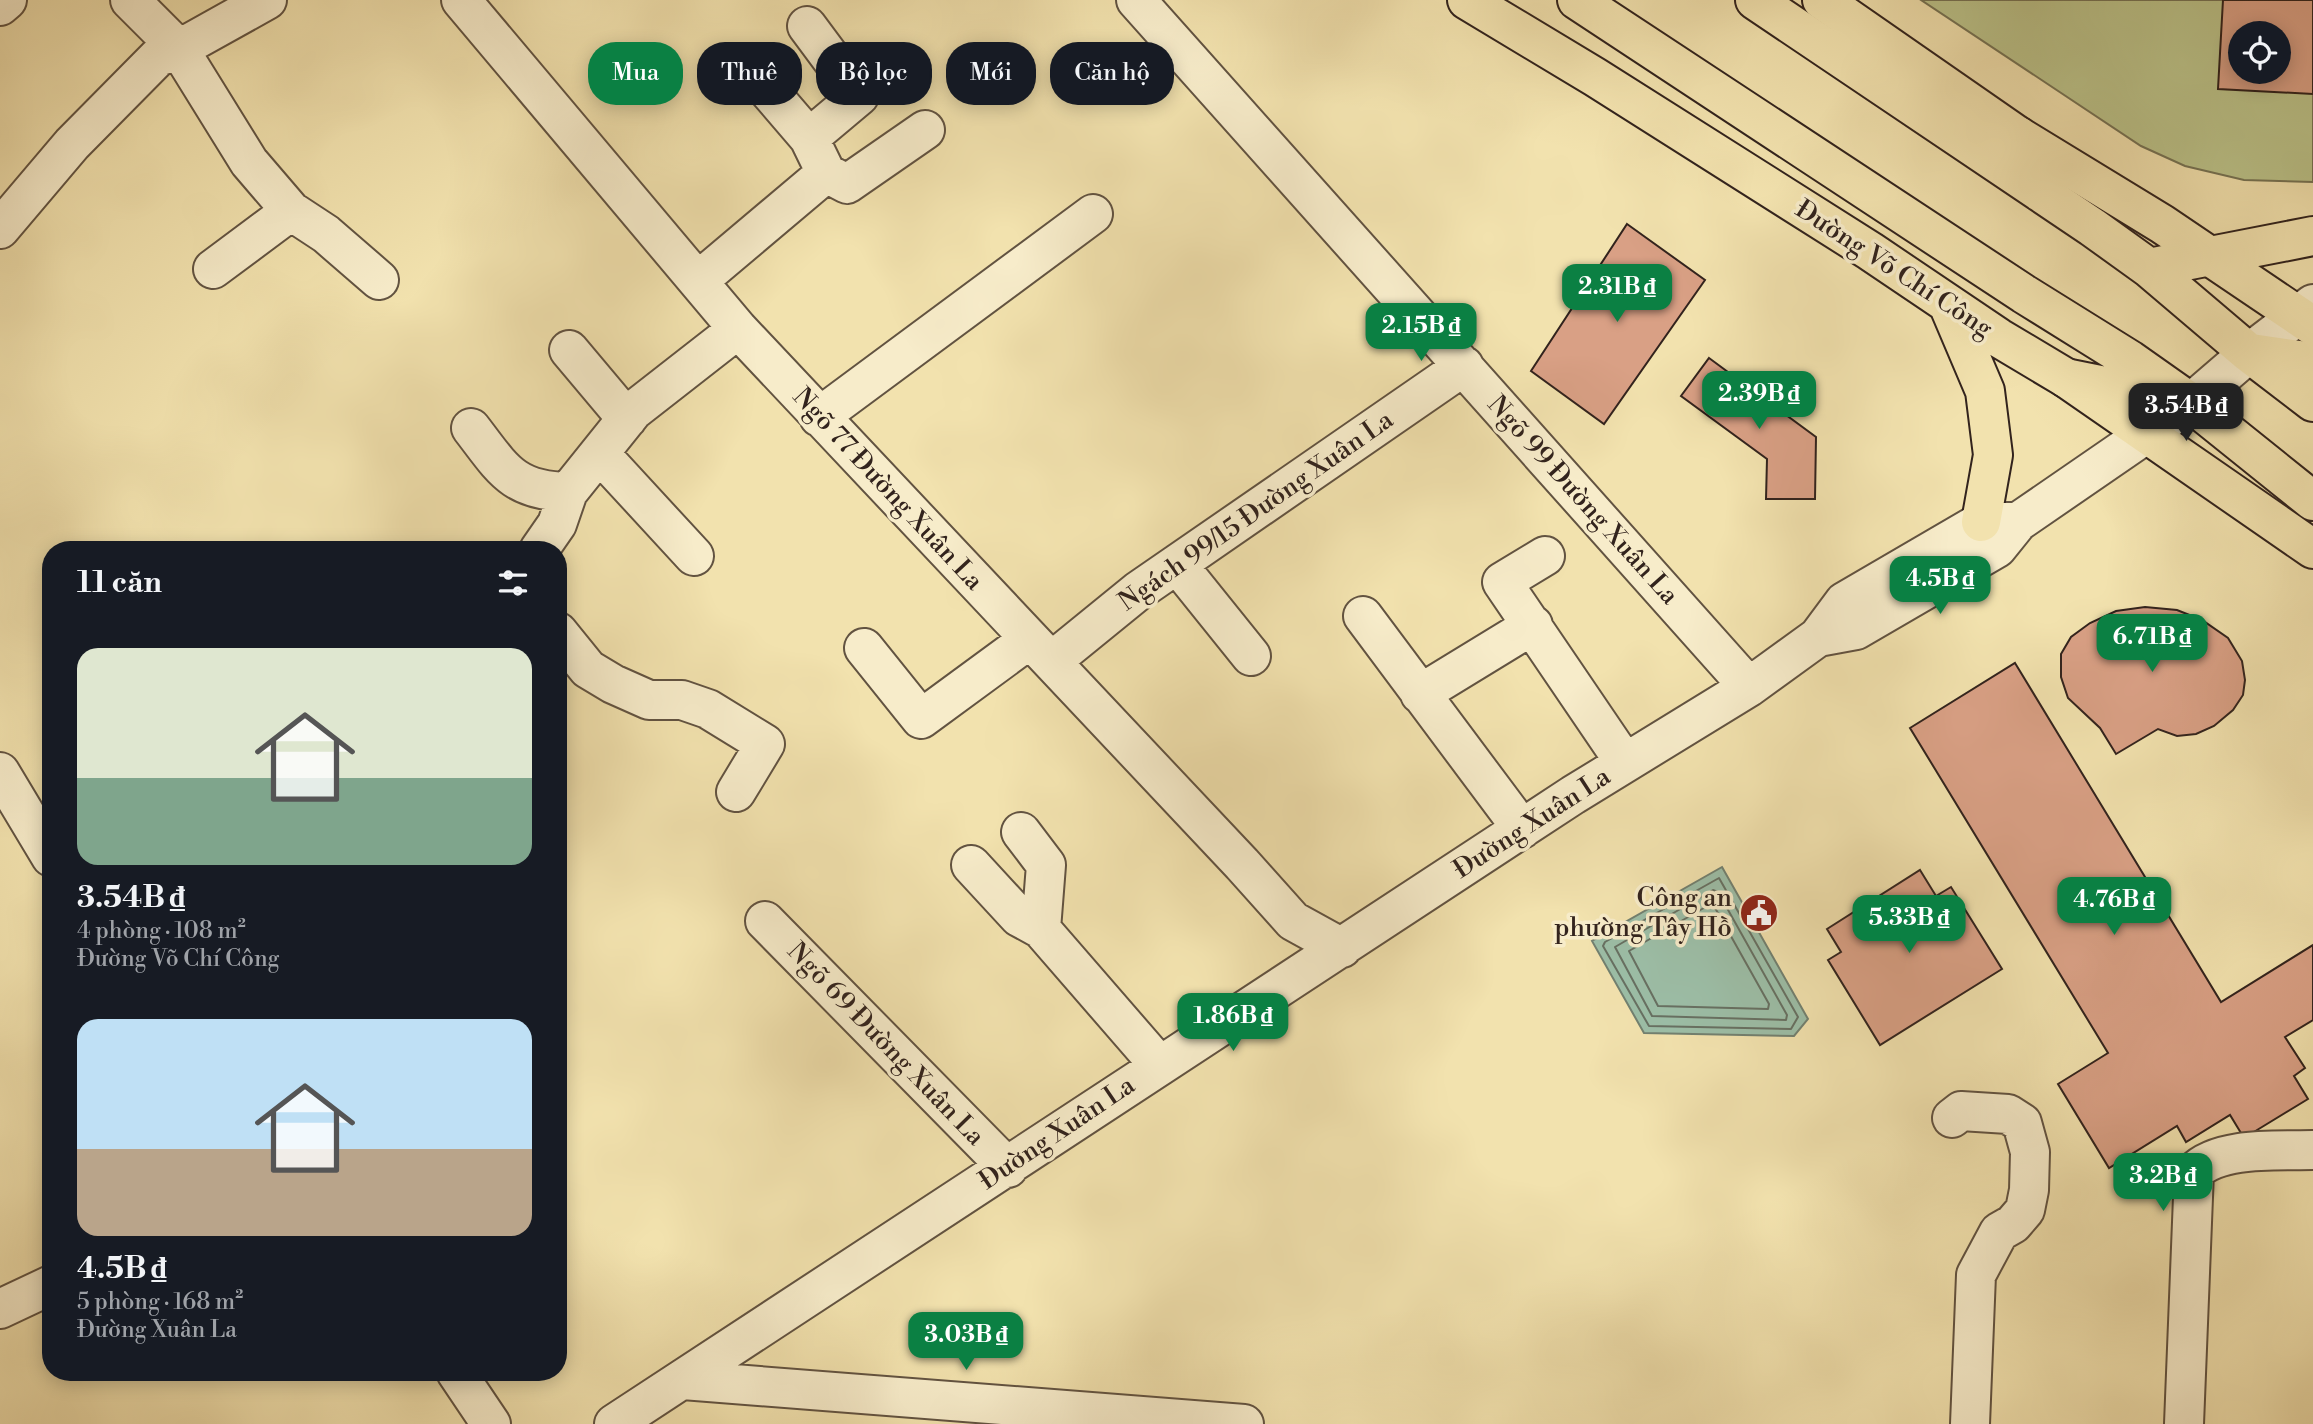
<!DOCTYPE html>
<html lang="vi">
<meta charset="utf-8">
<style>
:root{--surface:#171b24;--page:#242831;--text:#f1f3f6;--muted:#9ea1a6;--accent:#0b8043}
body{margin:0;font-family:"Libre Bodoni",serif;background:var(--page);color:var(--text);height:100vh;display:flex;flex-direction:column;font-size:26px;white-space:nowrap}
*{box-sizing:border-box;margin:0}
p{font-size:23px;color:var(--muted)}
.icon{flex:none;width:38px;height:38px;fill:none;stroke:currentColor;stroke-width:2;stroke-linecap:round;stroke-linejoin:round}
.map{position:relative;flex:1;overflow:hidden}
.panel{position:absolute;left:42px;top:541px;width:525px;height:840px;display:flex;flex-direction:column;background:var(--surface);border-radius:28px;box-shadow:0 4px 18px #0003}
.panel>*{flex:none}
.top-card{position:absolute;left:588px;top:42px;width:665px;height:63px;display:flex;gap:14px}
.buttons{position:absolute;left:2228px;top:21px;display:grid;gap:14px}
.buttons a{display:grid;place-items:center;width:63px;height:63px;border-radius:50%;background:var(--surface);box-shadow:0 4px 18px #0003;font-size:35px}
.price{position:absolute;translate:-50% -60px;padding:0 16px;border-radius:14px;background:var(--accent);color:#fff;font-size:23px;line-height:46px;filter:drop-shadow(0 2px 4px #0008)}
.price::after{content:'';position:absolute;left:50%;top:42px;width:21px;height:16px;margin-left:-10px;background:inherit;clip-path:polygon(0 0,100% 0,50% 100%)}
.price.selected{background:#222;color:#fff}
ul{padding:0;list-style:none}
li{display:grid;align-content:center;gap:14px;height:371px;padding:0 35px}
li span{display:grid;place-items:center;height:217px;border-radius:21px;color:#555}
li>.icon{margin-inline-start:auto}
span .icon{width:126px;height:126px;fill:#fffc;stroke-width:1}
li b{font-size:30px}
h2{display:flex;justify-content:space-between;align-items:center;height:84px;padding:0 35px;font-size:30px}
.tag{padding:0 24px;border-radius:28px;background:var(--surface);box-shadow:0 4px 18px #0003;font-size:24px;line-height:63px}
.tag.selected{background:var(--accent);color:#fff}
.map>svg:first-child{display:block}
</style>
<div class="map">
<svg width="2313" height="1424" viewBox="0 0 2313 1424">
<rect width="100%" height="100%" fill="#f2e2ae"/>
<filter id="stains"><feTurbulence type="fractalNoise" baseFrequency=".00286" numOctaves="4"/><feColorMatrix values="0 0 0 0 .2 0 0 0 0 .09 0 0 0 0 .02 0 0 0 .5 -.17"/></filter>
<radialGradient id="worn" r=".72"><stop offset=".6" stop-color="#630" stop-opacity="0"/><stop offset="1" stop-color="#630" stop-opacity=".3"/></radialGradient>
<path fill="#bbc38a" stroke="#767354" stroke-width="2" fill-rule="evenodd" d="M1921 0H2313V182L2244 180 2185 166 2141 146ZM2240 33H2278V72H2240Z"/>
<path fill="#9cbea7" stroke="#728070" stroke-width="2" d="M1722 867 1808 1019 1794 1036 1644 1033 1592 941Z"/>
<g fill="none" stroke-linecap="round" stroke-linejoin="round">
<path stroke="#677062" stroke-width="2" d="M1719 878 1798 1017 1791 1029 1649 1026 1603 946 1605 942Z
M1713 890 1718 892 1787 1015 1786 1020 1652 1016 1615 947Z
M1709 905 1714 906 1769 1004 1768 1009 1658 1006 1629 951Z"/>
</g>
<path fill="#d9a085" stroke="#32231d" stroke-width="2" fill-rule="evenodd" d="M2223 0H2313V94L2218 89ZM2240 33H2278V72H2240Z
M1627 224 1705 280 1604 424 1531 371Z
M1709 358 1816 437 1815 499H1766L1767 459 1681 396Z
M2145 607 2177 610 2202 620 2228 638 2242 661 2245 680 2243 695 2233 710 2214 726 2196 734 2177 736 2158 729 2116 754 2100 728 2068 698 2061 677V654L2071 637 2090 623 2116 611Z
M2015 663 2221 1002 2313 945V1020L2285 1037 2305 1068 2294 1076 2308 1099 2244 1138 2230 1115 2186 1142 2177 1126 2109 1168 2058 1084 2108 1053 1910 728Z
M1920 870 1936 896 1951 887 2002 969 1880 1045 1828 960 1841 952 1827 929Z"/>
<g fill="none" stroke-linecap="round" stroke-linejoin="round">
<defs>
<path id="minor" d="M130 0 179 49 249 162 291 211
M461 0 738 329 1242 864 1293 921 1342 948
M1136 0 1749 687
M0 6 7 0
M754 74 809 138
M826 173 847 184 925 130
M0 229 72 144 158 57 179 49 267 0
M213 269 291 211 326 234 379 280
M698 281 826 173 809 138 859 96 807 26
M569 350 627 419
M819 417 1093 214
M471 428C502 468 512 491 568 492
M600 454 694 556
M539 550 557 524 568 492 633 411 738 329
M1545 556 1502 582 1625 763
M1177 564 1251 656
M1363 616 1522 829
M558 632 588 669 613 684 649 700H682L708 709 765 744 736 792
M1818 637 1856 630 1997 548 2018 522 2191 403 2249 353 2313 304
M864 648 921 719 1030 639
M1052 661 1138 591 1464 366
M1420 694 1533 625
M0 772 51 857
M1021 832 1046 865 1041 929
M971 865 1019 917 1041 929 1159 1065
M765 921 1008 1168
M1952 1118 1961 1111 2008 1114 2022 1123 2030 1152 2029 1190 2025 1210 2013 1224 1999 1232 1976 1275 1970 1424
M0 1309 51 1285
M456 1372 491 1424
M683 1380 1244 1424
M614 1424 1573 795 1749 687 1818 637 1844 602 1981 522H2018
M2184 1424 2194 1172C2219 1146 2278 1151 2313 1150"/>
<path id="major" d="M1467 0 1595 77 1870 251 1999 338 2066 378 2313 549
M1822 0 2018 136 2162 224 2313 326
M1948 304 1985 391 1993 455 1981 522"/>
<path id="highway" d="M1577 0 2024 294 2130 360 2191 403 2313 501
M1755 0 2092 227 2149 268 2249 353 2313 402
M2018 136 2040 192
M2149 268 2313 236
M2251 353 2313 362
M2066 378 2175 400"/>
</defs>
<use href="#minor" stroke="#625341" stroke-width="42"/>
<use href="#major" stroke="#32231d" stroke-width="42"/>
<use href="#highway" stroke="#32231d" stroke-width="42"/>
<use href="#minor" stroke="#f7ecca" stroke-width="38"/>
<use href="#major" stroke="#f2e2ae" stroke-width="38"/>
<use href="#highway" stroke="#f2e2ae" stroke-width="38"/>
</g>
<defs>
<symbol id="civic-disc" viewBox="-11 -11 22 22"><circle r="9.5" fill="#8f2418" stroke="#f7ecca"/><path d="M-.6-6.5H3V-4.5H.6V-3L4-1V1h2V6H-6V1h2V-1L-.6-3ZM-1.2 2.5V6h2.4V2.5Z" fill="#fff"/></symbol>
</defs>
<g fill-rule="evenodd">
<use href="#civic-disc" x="1737" y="891" width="44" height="44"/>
</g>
<g text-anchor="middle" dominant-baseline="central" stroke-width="7" stroke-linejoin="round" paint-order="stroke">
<g font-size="26" fill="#32231d" stroke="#f7ecca">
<text transform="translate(1894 269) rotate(33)">Đường Võ Chí Công</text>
<text transform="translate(888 489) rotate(47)">Ngõ 77 Đường Xuân La</text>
<text transform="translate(1583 500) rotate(48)">Ngõ 99 Đường Xuân La</text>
<text transform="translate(1256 511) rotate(-35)">Ngách 99/15 Đường Xuân La</text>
<text transform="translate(1532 823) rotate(-33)">Đường Xuân La</text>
<text transform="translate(886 1044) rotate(46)">Ngõ 69 Đường Xuân La</text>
<text transform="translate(1057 1133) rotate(-34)">Đường Xuân La</text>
</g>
<g font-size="26" fill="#32231d" stroke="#f7ecca" text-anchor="end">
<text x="1732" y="898">Công an<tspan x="1732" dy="30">phường Tây Hồ</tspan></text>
</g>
</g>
<rect width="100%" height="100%" filter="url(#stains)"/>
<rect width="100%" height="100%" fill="url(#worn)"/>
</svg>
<div class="buttons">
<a><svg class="icon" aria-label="locate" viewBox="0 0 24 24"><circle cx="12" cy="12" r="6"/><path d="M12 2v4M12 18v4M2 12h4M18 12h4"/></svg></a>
</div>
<b class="price" style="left:1617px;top:324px">2.31B ₫</b>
<b class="price" style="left:1421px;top:363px">2.15B ₫</b>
<b class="price" style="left:1759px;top:431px">2.39B ₫</b>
<b class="price selected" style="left:2186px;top:443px">3.54B ₫</b>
<b class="price" style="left:1940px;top:616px">4.5B ₫</b>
<b class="price" style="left:2152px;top:674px">6.71B ₫</b>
<b class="price" style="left:2114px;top:937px">4.76B ₫</b>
<b class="price" style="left:1909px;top:955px">5.33B ₫</b>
<b class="price" style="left:1233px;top:1053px">1.86B ₫</b>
<b class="price" style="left:2163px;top:1213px">3.2B ₫</b>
<b class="price" style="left:966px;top:1372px">3.03B ₫</b>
<div class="top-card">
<a class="tag selected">Mua</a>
<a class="tag">Thuê</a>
<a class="tag">Bộ lọc</a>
<a class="tag">Mới</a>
<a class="tag">Căn hộ</a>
</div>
<section class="panel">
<h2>11 căn<svg class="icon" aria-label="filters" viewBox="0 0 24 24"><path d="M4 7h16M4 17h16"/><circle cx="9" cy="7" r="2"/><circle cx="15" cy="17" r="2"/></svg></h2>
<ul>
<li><span style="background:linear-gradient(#dfe7d0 60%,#7fa58c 0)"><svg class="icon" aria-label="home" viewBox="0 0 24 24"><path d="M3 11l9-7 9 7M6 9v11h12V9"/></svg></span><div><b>3.54B ₫</b><p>4 phòng · 108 m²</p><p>Đường Võ Chí Công</p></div></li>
<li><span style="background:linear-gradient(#bfe0f5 60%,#b9a48a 0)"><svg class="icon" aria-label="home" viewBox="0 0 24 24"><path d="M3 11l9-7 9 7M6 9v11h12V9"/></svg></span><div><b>4.5B ₫</b><p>5 phòng · 168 m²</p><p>Đường Xuân La</p></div></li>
</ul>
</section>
</div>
